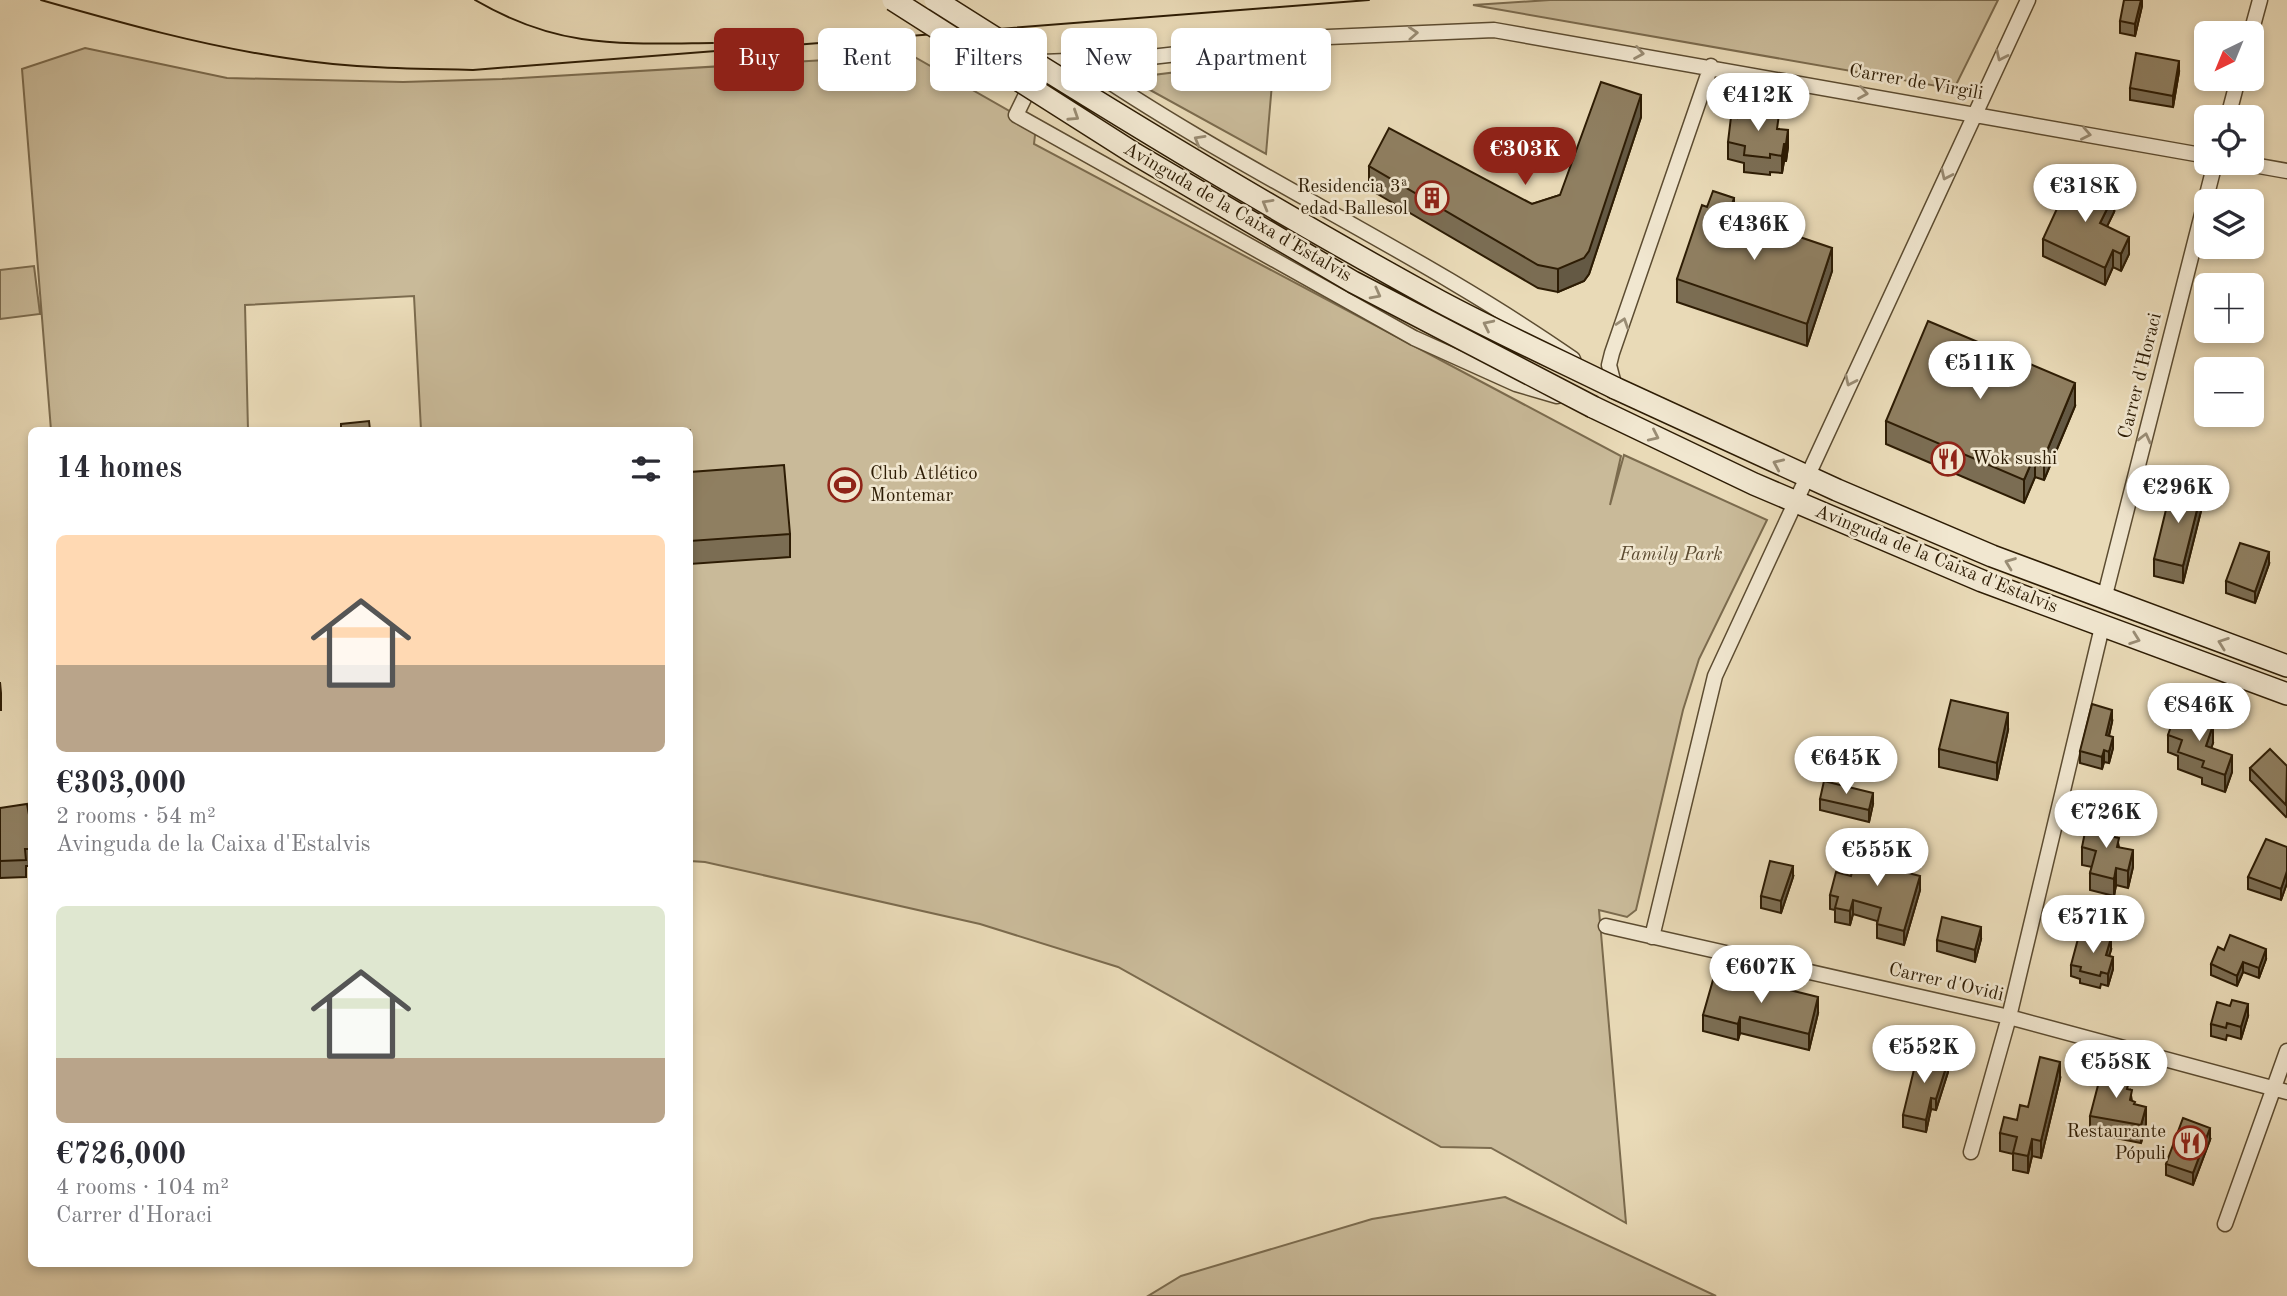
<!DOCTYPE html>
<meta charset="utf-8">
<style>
:root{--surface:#fff;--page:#f2f2f3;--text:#2b2b33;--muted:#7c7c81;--accent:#8f2418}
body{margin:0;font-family:"Old Standard TT",serif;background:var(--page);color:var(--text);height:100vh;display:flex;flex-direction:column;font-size:26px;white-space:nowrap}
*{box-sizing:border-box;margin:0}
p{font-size:23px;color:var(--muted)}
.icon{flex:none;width:38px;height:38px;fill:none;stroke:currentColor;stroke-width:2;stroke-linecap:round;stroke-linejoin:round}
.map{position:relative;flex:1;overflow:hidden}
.side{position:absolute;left:28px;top:427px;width:665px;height:840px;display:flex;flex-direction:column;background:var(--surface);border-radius:10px;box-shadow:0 4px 10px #0003}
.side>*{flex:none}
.banner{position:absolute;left:714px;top:28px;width:665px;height:63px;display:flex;gap:14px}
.needle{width:46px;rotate:223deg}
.buttons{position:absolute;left:2194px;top:21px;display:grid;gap:14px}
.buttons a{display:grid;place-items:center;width:70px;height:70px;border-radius:10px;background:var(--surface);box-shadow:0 4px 10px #0003;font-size:35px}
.price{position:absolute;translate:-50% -60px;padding:0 16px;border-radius:24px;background:#fff;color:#222;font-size:23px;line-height:46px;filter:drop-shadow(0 2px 4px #0008)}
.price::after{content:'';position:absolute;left:50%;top:42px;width:21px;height:16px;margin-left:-10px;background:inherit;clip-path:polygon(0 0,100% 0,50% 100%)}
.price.selected{background:var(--accent);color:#fff}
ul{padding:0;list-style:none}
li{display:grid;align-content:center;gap:14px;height:371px;padding:0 28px}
li span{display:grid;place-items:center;height:217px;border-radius:10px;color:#555}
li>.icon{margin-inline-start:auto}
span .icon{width:126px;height:126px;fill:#fffc;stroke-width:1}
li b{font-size:30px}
h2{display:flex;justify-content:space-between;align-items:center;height:84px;padding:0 28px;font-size:30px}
.pill{padding:0 24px;border-radius:10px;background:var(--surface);box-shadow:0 4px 10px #0003;font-size:24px;line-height:63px}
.pill.selected{background:var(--accent);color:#fff}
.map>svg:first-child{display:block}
</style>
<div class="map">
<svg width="2287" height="1296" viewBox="0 0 2287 1296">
<rect width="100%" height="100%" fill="#e9dab7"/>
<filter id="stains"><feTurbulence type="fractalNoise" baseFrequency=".00286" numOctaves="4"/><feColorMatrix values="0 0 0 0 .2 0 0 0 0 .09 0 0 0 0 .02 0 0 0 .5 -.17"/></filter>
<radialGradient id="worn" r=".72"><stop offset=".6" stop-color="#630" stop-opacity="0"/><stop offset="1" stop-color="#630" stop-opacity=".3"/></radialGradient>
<path fill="#c9ba99" stroke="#7b6b4e" stroke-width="2" d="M1550 0H1998L1954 89 1473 5Z
M85 48 227 78 403 82 502 79 911 55 1036 126 1034 144 1621 456 1610 505 1624 455 1767 520 1699 659 1683 710 1636 910 1627 917 1599 910 1626 1223 1491 1148 1441 1147 1118 967 980 924 705 862 690 861V430H421L414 296 245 305 248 430H51L22 69Z
M1274 60 1266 154 1141 85 1145 76Z
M34 266 40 314 0 319V270Z
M1505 1197 1716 1296H1148L1181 1276 1372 1219Z"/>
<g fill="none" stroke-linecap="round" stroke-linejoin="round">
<defs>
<path id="minor" d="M2251 33 2260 0
M1077 60C1236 170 1415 249 1573 359
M2228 117 2238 79
M2242 163 2287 171
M1615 388 1609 365 1612 353 1711 66
M1557 396 1516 384 1414 338 1016 115 1042 62 1142 58 1328 37 1494 30 2207 156
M2104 599 2215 163
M1606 926 2009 1017 2287 1092
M1652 937 1715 676 2028 0
M1971 1152 2009 1017 2102 627
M2225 1224 2287 1051"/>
<path id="secondary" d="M1615 388 1837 490 1992 556 2287 666
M1593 407 1754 484 1982 581 2287 694"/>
</defs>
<use href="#minor" stroke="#5c4c31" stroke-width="17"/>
<use href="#secondary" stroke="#2d1c04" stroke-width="24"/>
<use href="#minor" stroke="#f1e7d0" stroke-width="14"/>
<use href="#secondary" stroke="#f1e7d0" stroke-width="21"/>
<path stroke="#2d1c04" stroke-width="2" d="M41 0C122 23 203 46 286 58 348 68 411 69 473 70L1369 0
M475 0C559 49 619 44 713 43"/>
<defs>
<path id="secondary-bridge" d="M893 0 1135 154 1353 282 1593 407
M935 0C1100 105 1267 207 1439 301 1497 332 1556 359 1615 388"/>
</defs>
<use href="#secondary-bridge" stroke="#2d1c04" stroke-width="24" stroke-linecap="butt"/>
<use href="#secondary-bridge" stroke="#f1e7d0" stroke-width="21"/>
</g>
<path fill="#7b6d53" stroke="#2d1c04" stroke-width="2" d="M2142 0V6L2135 36 2120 33V21Z
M2179 72 2173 107 2130 100V88Z
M1641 117 1589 274 1584 281 1558 292 1538 288 1369 189V166L1532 204 1560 195Z
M1779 129 1788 147 1786 161H1784L1782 173 1770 172V175L1744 172V163L1728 159V142Z
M2114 212 2107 226 2129 254 2121 271 2113 267 2105 285 2043 256V239Z
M1734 215 1832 271 1807 346 1677 302V279Z
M2075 406 2044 480 2035 477 2024 503 1886 444V421Z
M690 472 790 534V557L690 564Z
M2202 507 2183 583 2154 576V559Z
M2269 564 2255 603 2226 593V581Z
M0 682 1 693V710H0Z
M2112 722 2109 736 2113 748 2109 763 2104 762 2102 769 2080 763V751Z
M2008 730 1997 780 1939 767V749Z
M2168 735 2213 743 2211 748 2232 772 2225 792 2202 784V778L2178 769V756L2168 752Z
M2287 766V816L2286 817 2250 780V768Z
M1820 799 1873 804 1869 822 1820 810Z
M0 808 32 831V866H26V877L0 878Z
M2117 838 2119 847 2133 867 2128 888 2116 885 2114 896 2090 890V873L2092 867 2082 865V847Z
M2287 847V883L2281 900 2248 889V877Z
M1878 860 1877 865 1920 890 1904 945 1877 938V921L1853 914 1850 925 1835 922V910L1830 909V895L1851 876Z
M1793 877 1781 913 1761 908V896Z
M1981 939 1975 962 1937 951V940Z
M2111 950 2109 956 2113 969 2108 986 2101 984 2100 988 2080 983V979L2071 976V965Z
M2224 950 2266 959 2259 978 2243 972 2237 986 2211 975V964Z
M1818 1013 1809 1050 1740 1033 1738 1040 1703 1031V1015Z
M2248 1016 2241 1039 2227 1035 2226 1040 2211 1036V1024Z
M1948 1072 1936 1110 1931 1109 1926 1132 1903 1127V1115Z
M2060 1079 2041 1158 2032 1156 2028 1173 2013 1170V1154L2000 1151V1133L2017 1120 2028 1107Z
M2130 1090 2132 1101 2146 1124 2141 1143 2090 1133V1116Z
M2210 1140 2193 1185 2166 1175V1164Z"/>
<path fill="#645944" stroke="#2d1c04" stroke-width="2" d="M2141 0H2142V6L2135 36V24Z
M2179 61V72L2173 107V96Z
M1641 95V117L1589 274 1584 281 1558 292V269Z
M1788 130V147L1786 161V144Z
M1784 144V161L1782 173V156Z
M2114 195V212L2100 241V223Z
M1734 198V221L1729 213Z
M2129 237V254L2121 271V254Z
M1832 248V271L1807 346V324Z
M2113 250V267L2105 285V268Z
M2075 383V406L2044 480V458Z
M2035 454V477L2024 503V480Z
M2202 490V507L2183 583V566Z
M2269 552V564L2255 603V592Z
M2112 710V722L2106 747V735Z
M2008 713V730L1997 780V763Z
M2213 725V743L2206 763V746Z
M2113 737V748L2109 763V752Z
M2104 750V762L2102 769V757Z
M2232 755V772L2225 792V775Z
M1873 793V804L1869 822V810Z
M1878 846V860L1873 878V864Z
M2133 850V867L2128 888V871Z
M1793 866V877L1781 913V901Z
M2116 868V885L2114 896V879Z
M2287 871V883L2281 900V889Z
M1920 876V890L1904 945V931Z
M1853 900V914L1850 925V911Z
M1981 927V939L1975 962V950Z
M2111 938V950L2106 966V955Z
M2266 949V959L2259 978V968Z
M2113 957V969L2108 986V974Z
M2243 962V972L2237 986V976Z
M1818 997V1013L1809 1050V1034Z
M2248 1004V1016L2241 1039V1027Z
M1740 1017V1033L1738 1040V1024Z
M1948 1061V1072L1936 1110V1099Z
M2060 1062V1079L2041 1158V1141Z
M1931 1098V1109L1926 1132V1120Z
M2146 1107V1124L2141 1143V1125Z
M2210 1128V1140L2193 1185V1173Z
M2032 1139V1156L2028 1173V1156Z"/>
<path fill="#8f7f61" stroke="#2d1c04" stroke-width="2" d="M2124 0H2141L2135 24 2120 21Z
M2136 53 2179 61 2173 96 2130 88Z
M1601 82 1641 95 1589 251 1584 258 1558 269 1538 265 1369 166 1389 128 1532 204 1560 195Z
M1738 108 1779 114 1777 129 1788 130 1786 144H1784L1782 156 1770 154V158L1744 155 1745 146 1728 142 1731 117 1737 118Z
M2072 176 2114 195 2100 223 2129 237 2121 254 2113 250 2105 268 2043 239Z
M1713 191 1734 198 1729 213 1832 248 1807 324 1677 279 1702 205 1707 207Z
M1928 321 2075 383 2044 458 2035 454 2024 480 1886 421Z
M369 421 370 430H341V424Z
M784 465 790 534 690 541V472Z
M2172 485 2202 490 2183 566 2154 559Z
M2240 543 2269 552 2255 592 2226 581Z
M1951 700 2008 713 1997 763 1939 749Z
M2092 704 2112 710 2106 735 2113 737 2109 752 2104 750 2102 757 2080 751Z
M2176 712 2213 725 2206 746 2232 755 2225 775 2202 767 2204 761 2178 752 2182 740 2168 735Z
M2270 749 2287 766 2286 805 2250 768Z
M1824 781 1873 793 1869 810 1820 799Z
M27 804 32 831V849H25L26 860 0 861V808Z
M2100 819 2117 823 2114 837 2119 838 2117 847 2133 850 2128 871 2116 868 2114 879 2090 873 2096 851 2082 847 2086 827 2097 830Z
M2266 839 2287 847V871L2281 889 2248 877Z
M1860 841 1878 846 1873 864 1920 876 1904 931 1877 924 1881 908 1853 900 1850 911 1835 908 1838 897 1830 895 1836 872 1851 876Z
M1770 861 1793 866 1781 901 1761 896Z
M1942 917 1981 927 1975 950 1937 940Z
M2096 934 2111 938 2106 955 2113 957 2108 974 2101 972 2100 976 2080 971 2081 967 2071 965 2079 935 2094 939Z
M2230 935 2266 949 2259 968 2243 962 2237 976 2211 964 2218 947 2224 950Z
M1713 980 1747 986 1749 980 1818 997 1809 1034 1740 1017 1738 1024 1703 1015Z
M2232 1000 2248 1004 2241 1027 2227 1023 2226 1028 2211 1024 2217 1002 2230 1006Z
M1918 1053 1948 1061 1936 1099 1931 1098 1926 1120 1903 1115Z
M2040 1057 2060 1062 2041 1141 2032 1139 2028 1156 2013 1153 2017 1137 2000 1133 2004 1117 2017 1120 2020 1105 2028 1107Z
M2102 1070 2130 1077 2127 1089 2132 1090 2130 1100 2135 1102 2134 1104 2146 1107 2141 1125 2090 1116Z
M2183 1118 2210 1128 2193 1173 2166 1164Z"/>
<defs><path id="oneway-chevron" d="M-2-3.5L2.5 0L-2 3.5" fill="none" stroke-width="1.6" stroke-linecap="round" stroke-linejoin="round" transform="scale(1.75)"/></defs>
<g stroke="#998c74">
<use href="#oneway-chevron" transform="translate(1413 33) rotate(-3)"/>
<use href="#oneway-chevron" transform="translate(1639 53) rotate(10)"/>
<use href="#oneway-chevron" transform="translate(2001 56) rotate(115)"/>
<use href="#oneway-chevron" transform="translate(1863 93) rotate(10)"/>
<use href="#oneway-chevron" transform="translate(1074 116) rotate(33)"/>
<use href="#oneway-chevron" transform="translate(2086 134) rotate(11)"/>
<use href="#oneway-chevron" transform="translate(1199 140) rotate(-150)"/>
<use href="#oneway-chevron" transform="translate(1946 175) rotate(115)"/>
<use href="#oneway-chevron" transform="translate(1267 204) rotate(-150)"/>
<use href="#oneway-chevron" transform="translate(1376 294) rotate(28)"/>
<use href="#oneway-chevron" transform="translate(1623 323) rotate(-72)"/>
<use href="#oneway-chevron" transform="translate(1488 325) rotate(-154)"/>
<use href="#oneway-chevron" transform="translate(1850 381) rotate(115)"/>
<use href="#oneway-chevron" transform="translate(1654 436) rotate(25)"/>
<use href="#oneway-chevron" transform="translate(2145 438) rotate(-76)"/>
<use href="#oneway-chevron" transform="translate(1778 464) rotate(-156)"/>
<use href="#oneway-chevron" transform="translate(2010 563) rotate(-159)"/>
<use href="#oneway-chevron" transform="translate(2135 639) rotate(20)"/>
<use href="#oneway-chevron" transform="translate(2223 643) rotate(-160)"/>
</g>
<defs>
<symbol id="building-ring" viewBox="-11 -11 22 22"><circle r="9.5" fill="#f1e7d0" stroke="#8f2418" stroke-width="1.5"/><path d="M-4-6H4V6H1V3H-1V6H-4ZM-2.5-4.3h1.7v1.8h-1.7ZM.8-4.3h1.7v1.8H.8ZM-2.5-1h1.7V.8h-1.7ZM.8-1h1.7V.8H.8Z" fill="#8f2418"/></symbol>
<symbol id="restaurant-ring" viewBox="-11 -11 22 22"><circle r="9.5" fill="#f1e7d0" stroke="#8f2418" stroke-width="1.5"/><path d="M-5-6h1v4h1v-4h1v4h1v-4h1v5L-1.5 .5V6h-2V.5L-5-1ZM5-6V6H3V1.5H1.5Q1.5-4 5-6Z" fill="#8f2418"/></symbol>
<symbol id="stadium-ring" viewBox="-11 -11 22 22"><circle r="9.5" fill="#f1e7d0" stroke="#8f2418" stroke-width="1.5"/><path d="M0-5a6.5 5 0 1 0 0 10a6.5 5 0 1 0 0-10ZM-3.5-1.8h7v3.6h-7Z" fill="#8f2418"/></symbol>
</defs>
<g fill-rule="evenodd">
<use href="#building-ring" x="1413" y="179" width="38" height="38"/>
<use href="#restaurant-ring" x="1929" y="440" width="38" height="38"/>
<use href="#stadium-ring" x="826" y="466" width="38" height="38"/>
<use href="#restaurant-ring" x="2171" y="1124" width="38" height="38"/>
</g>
<g text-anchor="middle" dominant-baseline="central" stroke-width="5" stroke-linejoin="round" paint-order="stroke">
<g font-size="19" fill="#2d1c04" stroke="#f1e7d0">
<text transform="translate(1916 83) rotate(10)">Carrer de Virgili</text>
<text transform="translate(1237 213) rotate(30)">Avinguda de la Caixa d'Estalvis</text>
<text transform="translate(2141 376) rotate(-76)">Carrer d'Horaci</text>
<text transform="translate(1936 560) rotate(22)">Avinguda de la Caixa d'Estalvis</text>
<text transform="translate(1946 983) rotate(13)">Carrer d'Ovidi</text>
</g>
<g font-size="19" fill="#2d1c04" stroke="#f1e7d0" text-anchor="end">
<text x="1408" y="187">Residencia 3ª<tspan x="1408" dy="22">edad Ballesol</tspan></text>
<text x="1972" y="459" text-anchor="start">Wok sushi</text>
<text x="870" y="474" text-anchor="start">Club Atlético<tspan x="870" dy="22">Montemar</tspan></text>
<text x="2166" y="1132">Restaurante<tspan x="2166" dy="22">Pópuli</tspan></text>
</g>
<g font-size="19" font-style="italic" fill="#5c4b31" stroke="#f1e7d0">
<text x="1671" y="555">Family Park</text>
</g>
</g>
<rect width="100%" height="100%" filter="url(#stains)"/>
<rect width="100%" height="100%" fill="url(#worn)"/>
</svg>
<div class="buttons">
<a><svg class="needle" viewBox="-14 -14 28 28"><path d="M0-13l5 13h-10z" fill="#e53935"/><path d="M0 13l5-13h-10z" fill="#7c7c81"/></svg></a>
<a><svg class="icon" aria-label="locate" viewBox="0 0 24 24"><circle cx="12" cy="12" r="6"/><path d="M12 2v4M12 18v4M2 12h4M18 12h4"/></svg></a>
<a><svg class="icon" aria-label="layers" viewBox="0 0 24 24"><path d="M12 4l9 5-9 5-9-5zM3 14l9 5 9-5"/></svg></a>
<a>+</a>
<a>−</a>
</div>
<b class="price" style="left:1758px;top:133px">€412K</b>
<b class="price selected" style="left:1525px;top:187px">€303K</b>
<b class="price" style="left:2085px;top:224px">€318K</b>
<b class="price" style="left:1754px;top:262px">€436K</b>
<b class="price" style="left:1980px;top:401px">€511K</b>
<b class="price" style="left:2178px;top:525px">€296K</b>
<b class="price" style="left:2199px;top:743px">€846K</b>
<b class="price" style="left:1846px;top:796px">€645K</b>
<b class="price" style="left:2106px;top:850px">€726K</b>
<b class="price" style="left:1877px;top:888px">€555K</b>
<b class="price" style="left:2093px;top:955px">€571K</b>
<b class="price" style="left:1761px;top:1005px">€607K</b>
<b class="price" style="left:1924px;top:1085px">€552K</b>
<b class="price" style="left:2116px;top:1100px">€558K</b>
<div class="banner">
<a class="pill selected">Buy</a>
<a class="pill">Rent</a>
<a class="pill">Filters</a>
<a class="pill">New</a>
<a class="pill">Apartment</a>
</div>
<section class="side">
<h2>14 homes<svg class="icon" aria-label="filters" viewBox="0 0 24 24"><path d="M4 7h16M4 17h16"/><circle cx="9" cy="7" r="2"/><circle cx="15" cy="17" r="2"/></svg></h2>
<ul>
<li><span style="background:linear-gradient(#ffd9b3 60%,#b9a48a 0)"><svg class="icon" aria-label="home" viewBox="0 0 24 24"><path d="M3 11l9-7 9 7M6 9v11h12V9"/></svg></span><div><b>€303,000</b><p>2 rooms · 54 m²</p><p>Avinguda de la Caixa d'Estalvis</p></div></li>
<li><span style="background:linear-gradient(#dfe7d0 70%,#b9a48a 0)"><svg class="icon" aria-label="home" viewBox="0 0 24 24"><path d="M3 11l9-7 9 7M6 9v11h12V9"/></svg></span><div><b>€726,000</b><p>4 rooms · 104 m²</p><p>Carrer d'Horaci</p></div></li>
</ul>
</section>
</div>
